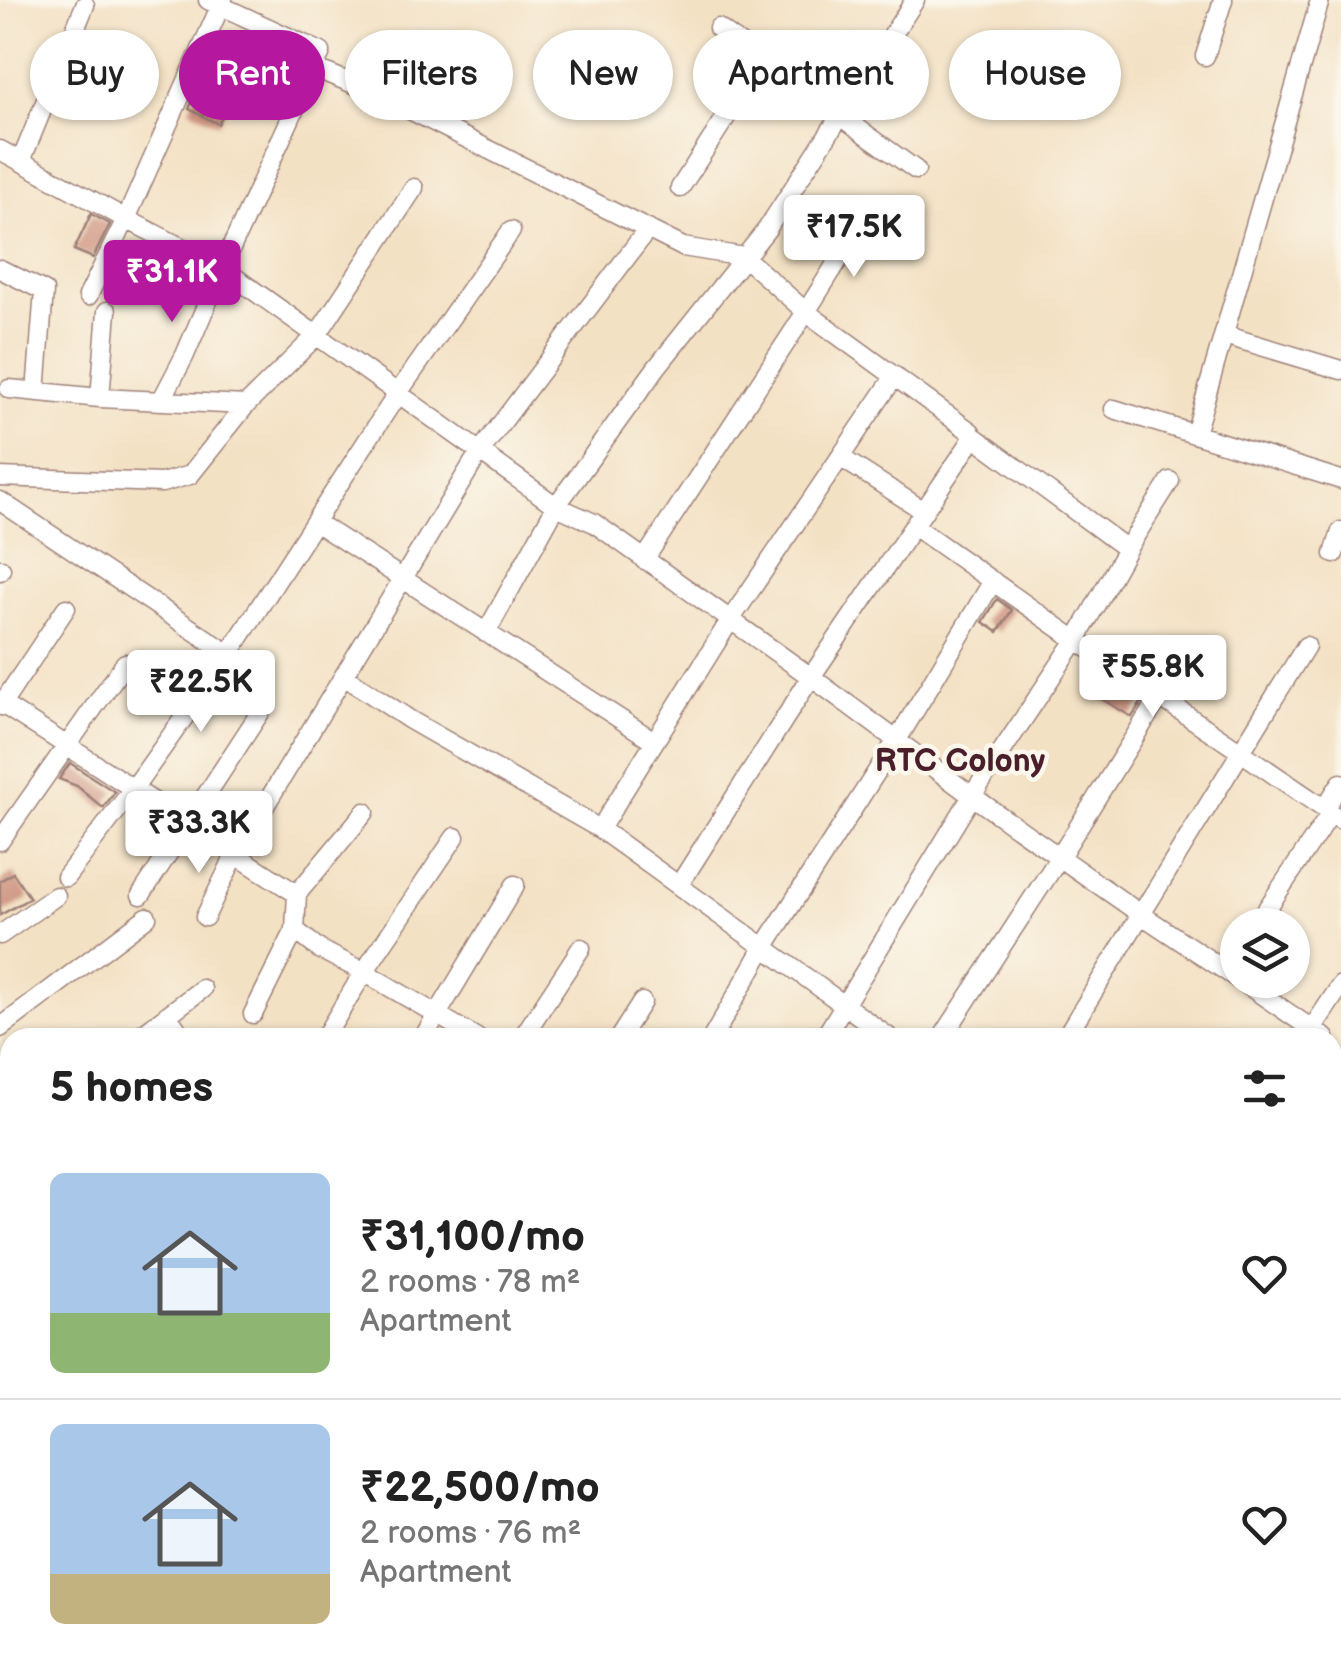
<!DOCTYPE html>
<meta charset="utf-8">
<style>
:root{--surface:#fff;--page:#f6f6f6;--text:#222;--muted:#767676;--line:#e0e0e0;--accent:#b5179e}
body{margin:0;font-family:"Balsamiq Sans",sans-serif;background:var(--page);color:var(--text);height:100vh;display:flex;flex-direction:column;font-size:38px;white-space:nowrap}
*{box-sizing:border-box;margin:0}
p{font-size:32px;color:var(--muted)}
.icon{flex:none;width:55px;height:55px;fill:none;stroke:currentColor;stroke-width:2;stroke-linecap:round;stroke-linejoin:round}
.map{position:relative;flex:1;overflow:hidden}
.panel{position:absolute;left:0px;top:1028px;width:1342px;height:642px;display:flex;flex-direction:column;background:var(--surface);border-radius:30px 30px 0 0;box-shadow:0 2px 8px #0004}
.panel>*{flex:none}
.hud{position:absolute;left:30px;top:30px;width:1282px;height:90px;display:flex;gap:20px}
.tools{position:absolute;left:1220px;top:908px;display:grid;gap:20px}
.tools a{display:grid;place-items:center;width:90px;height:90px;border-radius:50%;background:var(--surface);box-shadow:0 2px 8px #0004;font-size:50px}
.price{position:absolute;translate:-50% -85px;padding:0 22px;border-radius:10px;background:#fff;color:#222;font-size:32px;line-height:65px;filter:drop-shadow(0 2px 5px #0008)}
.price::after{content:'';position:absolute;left:50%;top:60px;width:30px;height:22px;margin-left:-15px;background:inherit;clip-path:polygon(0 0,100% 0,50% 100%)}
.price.current{background:var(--accent);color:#fff}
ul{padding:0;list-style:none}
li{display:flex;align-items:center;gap:30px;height:250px;padding:0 50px}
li+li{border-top:2px solid var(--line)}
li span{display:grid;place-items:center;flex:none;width:280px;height:200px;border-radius:15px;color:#555}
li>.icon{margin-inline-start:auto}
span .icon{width:120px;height:120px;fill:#fffc;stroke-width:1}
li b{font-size:42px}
h2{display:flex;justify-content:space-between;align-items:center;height:120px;padding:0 50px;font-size:42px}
.tag{padding:0 35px;border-radius:45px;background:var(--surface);box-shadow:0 2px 8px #0004;font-size:35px;line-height:90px}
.tag.current{background:var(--accent);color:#fff}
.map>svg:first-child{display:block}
</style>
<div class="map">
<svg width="1341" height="1669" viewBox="0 0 1341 1669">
<rect width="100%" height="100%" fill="#fbf7ec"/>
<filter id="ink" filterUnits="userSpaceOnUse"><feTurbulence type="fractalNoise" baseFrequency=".01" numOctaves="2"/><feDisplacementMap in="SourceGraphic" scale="20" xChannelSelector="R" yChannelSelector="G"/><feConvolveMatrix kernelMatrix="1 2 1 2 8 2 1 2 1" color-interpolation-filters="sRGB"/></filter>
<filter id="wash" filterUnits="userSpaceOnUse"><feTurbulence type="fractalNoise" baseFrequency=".0048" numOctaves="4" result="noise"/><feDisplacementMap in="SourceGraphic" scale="40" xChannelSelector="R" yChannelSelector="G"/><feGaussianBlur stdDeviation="2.25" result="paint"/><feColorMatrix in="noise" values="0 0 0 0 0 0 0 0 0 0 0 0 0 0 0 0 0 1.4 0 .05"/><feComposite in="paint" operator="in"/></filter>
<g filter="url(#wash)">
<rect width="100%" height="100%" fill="#f3e1c4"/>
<g id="blocks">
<path fill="#cf9582" d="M198 88 229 104 218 124 189 109Z
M91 214 110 224 93 258 74 250Z
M997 599 1012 610 998 632 983 622Z
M1106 675 1143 700 1132 717 1094 694Z
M70 763 115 792 103 808 77 786 59 779Z
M13 873 30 898 0 915V881Z"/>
</g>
</g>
<g filter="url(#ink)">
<use href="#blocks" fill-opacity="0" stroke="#9e8078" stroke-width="2.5"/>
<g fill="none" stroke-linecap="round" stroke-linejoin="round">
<defs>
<path id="minor" d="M718 28 916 170
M1205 56 1223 0
M314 68 376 93 683 247 744 257 806 312 971 432 972 440 811 677 679 885
M0 150 126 219 223 0
M21 161 85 5
M680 188 763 60
M0 269 44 291 36 392
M88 296 126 219 222 268 556 506 594 523 811 677 972 796 1142 915 1238 979
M1224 335 1341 370
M9 389 100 398 246 405
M100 398 107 311
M161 401 185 355 222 268 321 52 208 0
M1114 409 1341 480
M1195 434 1320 0
M840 457 924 511
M0 477 162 483 190 475 246 405 317 335 414 188
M0 501 229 654
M315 522 654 741
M914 526 1076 640 1341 820
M1127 549 1170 481
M1334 554 1341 531
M644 560 806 312 862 222
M0 571 1 569
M486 633 556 506 657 367 767 229 915 0
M344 676 410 720 600 829 890 1038
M0 703 2 704 66 608
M0 706 2 704 297 894
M1324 809 1341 783
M365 812 297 894 295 930 319 949 364 972 477 1038
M600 829 729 622 895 376
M0 841 125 663
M66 877 134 788 229 654 398 393 511 231
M141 895 261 711
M205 917 235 855 479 453 648 229
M1256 925 1331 813
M0 935 56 896
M1225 970 1238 952
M1240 980 1325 1038
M253 1014 295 930
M167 1015 183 1038
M0 1028 147 917
M1308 1035 1341 985
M137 1038 202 989
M324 1038 364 972 455 837
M423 1038 515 885
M522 1038 581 948
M619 1038 642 1002
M712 1038 765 946 897 740 993 581
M824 1038 972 796 1076 640 1127 549 973 436
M942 1038 1059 858 1160 696
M1065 1038 1306 646
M0 1143 10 1135
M1332 1176 1341 1164
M0 1180 10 1194
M0 1254 10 1246
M1332 1377 1341 1390
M0 1427 10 1431
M1332 1503 1341 1513
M0 1548 10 1562
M81 1660 88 1669
M181 1669 195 1665
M426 1669 430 1660
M530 1669 534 1660
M1227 1669 1231 1660"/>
</defs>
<use href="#minor" stroke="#9e8078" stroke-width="21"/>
<use href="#minor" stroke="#fff" stroke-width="18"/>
</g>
</g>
<g text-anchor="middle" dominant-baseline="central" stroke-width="9" stroke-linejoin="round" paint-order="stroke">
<g font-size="32" font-weight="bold" fill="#4a1f2b" stroke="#fbf7ec">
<text x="960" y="761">RTC Colony</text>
</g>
</g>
</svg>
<div class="tools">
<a><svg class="icon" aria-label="layers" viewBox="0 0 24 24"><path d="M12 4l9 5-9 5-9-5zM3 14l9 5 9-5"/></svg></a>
</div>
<b class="price" style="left:854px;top:280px">₹17.5K</b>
<b class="price current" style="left:172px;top:325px">₹31.1K</b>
<b class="price" style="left:1153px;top:720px">₹55.8K</b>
<b class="price" style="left:201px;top:735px">₹22.5K</b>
<b class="price" style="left:199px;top:876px">₹33.3K</b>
<div class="hud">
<a class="tag">Buy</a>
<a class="tag current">Rent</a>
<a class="tag">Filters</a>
<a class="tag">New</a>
<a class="tag">Apartment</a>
<a class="tag">House</a>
</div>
<section class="panel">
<h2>5 homes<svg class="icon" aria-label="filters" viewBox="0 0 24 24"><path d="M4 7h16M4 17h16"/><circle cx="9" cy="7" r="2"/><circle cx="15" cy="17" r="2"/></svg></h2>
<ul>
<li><span style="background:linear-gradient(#a9c7e8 70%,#8fb573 0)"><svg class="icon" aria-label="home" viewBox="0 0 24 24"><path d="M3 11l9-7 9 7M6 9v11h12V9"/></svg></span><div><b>₹31,100/mo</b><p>2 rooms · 78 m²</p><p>Apartment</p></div><svg class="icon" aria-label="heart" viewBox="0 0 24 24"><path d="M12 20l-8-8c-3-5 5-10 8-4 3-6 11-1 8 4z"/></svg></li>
<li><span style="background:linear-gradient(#a9c7e8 75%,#c2b280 0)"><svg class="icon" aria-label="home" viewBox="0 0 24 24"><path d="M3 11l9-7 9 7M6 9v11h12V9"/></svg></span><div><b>₹22,500/mo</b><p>2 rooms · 76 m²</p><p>Apartment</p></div><svg class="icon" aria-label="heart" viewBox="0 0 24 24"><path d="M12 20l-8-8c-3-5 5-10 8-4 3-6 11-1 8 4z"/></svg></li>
</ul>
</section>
</div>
